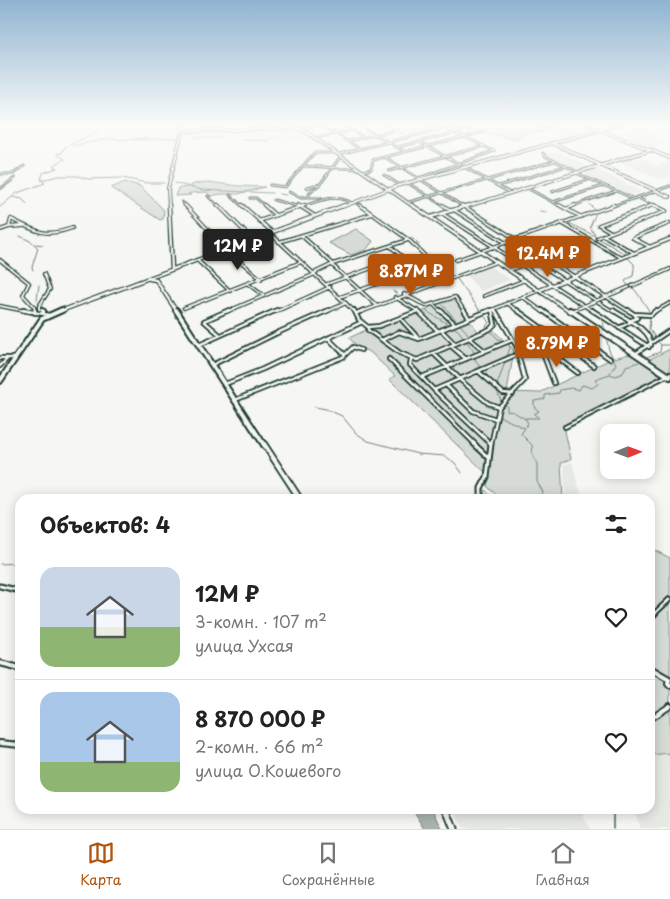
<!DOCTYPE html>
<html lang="ru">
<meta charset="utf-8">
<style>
:root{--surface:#fff;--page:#f6f6f6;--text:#222;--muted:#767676;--line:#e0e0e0;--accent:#b45309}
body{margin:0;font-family:"Playpen Sans",sans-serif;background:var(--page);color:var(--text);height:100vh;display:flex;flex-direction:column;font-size:19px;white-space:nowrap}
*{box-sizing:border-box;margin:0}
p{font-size:16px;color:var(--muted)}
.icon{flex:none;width:28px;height:28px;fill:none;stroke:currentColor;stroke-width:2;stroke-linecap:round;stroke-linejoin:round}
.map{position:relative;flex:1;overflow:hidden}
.drawer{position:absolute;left:15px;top:494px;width:640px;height:320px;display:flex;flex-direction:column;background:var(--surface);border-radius:15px;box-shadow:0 2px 12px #0003}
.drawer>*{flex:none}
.needle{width:32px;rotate:89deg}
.buttons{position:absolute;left:600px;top:424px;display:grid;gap:10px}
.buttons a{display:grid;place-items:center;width:55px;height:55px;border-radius:10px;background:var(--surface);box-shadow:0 2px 12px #0003;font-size:25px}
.price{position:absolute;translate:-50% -42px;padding:0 11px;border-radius:5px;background:var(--accent);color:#fff;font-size:16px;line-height:32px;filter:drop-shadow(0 1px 2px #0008)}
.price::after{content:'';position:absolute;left:50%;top:30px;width:15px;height:11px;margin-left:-8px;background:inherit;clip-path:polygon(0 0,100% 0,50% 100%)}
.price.current{background:#222;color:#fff}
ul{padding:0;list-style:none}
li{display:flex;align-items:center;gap:15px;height:125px;padding:0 25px}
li+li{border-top:1px solid var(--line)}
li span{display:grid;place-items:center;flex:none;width:140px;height:100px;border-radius:15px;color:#555}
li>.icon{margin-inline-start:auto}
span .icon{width:60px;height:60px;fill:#fffc;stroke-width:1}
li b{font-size:21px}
h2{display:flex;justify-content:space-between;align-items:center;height:60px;padding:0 25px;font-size:21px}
.menu{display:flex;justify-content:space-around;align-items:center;height:70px;border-top:1px solid var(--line);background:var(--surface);font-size:14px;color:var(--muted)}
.menu a{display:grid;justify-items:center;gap:2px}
.menu .current{color:var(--accent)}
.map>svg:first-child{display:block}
</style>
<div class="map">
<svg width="670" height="829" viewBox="0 0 670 829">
<rect width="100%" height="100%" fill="#f6f6f2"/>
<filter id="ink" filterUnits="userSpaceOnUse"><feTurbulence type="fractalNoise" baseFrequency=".02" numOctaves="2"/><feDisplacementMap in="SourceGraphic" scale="10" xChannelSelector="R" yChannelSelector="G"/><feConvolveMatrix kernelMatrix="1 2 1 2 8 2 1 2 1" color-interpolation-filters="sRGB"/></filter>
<g filter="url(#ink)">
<path fill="#e6e8e4" d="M558 124 568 126 580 124 593 129 561 137 547 132Z
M639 126 663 136 658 138 670 139 661 142 666 145 652 149 627 138 628 135 621 132 625 129Z
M292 130 300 132 308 139 299 141H274L237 136 182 137 183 132Z
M555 152 561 153 590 167 577 171 543 155Z
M631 158 636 160 642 158 657 165 670 161V176L660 179 619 162Z
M594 169 607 174 642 192 627 197 579 174Z
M490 266 510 280 481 291 466 275Z
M572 462 576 479 583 499H565L564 465Z
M670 753V829H640L634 809H650V755Z
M454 809H580L590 829H463Z"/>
<path fill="#d6dbd6" stroke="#7a8c85" d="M382 124H533L545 130 542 132 528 133 514 139 447 124 411 132 400 128 393 129 390 127 384 126Z
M125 182 140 186 164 210 163 219 160 220 111 188Z
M207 182 240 186 265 187 238 194H221L210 196 207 192 190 193 188 194 191 195 175 196 178 188 189 187 194 184Z
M356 229 373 241 366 250 351 255 329 243Z
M455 298 460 309 481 335 493 330 514 350 507 392 539 393 611 359 629 354 643 362 630 353 663 375 646 364 661 376 564 426 571 459 561 463 563 499H500L487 486 489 476 389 379 395 376 370 352 359 348 349 338 368 329 378 328 429 309 428 307Z
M670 349V371L667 373 648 360Z
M650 548 670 558V753L650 755Z"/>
<path fill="#aab3ae" stroke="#72847d" d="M415 809H433L442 829H425L415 813Z"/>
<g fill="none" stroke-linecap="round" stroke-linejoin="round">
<path stroke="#72847d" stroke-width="1" d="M381 124 383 126
M389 128 407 135
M195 138H222
M133 139 147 138
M155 139 178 138
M240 139 268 141
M72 146 107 139 154 140
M42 180 58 176H78L88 179 123 178 147 183H164
M175 183 202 190 272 193
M279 194 286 195
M295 195 306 196
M13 197 22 199 27 204
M589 204 595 210
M0 207 17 193 45 183 41 180 43 173 57 168 53 166 65 159 58 155V153H62L64 148 99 130 98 124
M540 211 546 212
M595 215 590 227 596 237
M569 223 597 237
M20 236 32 242 38 248 32 267 33 270
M412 238 414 240
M598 238 627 255
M416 241 419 245
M36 244 43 245
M632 250 633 252
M429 255 437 267 443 269
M628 258 634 264V268
M634 269 633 276 625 281C627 286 630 286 634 289 636 291 650 311 650 313
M457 279 481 312
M393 291 398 294
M403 297 410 300
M37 300 39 285
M443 305 470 336
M426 311 458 330 473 350 476 362 491 380
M484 315 489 323 486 326 498 339 505 341
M650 317 649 329 661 345
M603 322 605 331
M606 337 609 350 616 364 610 373
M647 357 660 352 661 345H670
M497 385 510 348 509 343
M496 388 501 401
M465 400 475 409
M504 404 507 406V411L514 412 525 419
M315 407 326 409 342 416 356 433 368 441 418 454 445 456 455 463 462 473
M499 416 524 428
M484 489 493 499
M539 499 543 492 537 482V464L533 456 532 445 521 434 528 423 525 418H539L534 414 539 411 534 407V401L545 399V395L559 393 560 390 571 388 579 390 582 385 592 388 598 384 595 379 610 374 616 376 623 373 626 366 639 362
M0 564 20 563"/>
<path stroke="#72847d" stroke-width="2" d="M613 809V829"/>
<defs>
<path id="street-far4" d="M320 124 360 149
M343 124 363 137
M365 124 366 129 405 152
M535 124 547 128 553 124
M446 128 494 151
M298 129 324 124
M315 138 353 130
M348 141 392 131
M420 142 510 193
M398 147 470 129
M543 153 545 156 578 172
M339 154 454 126
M385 157 464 207
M304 166 360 169
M363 171 371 169 373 160 484 132
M389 171 484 146
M576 173 632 198
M0 174H13L24 166
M384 175 400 185
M419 178 494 151
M408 183 445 207
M270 185 285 187 314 153H337
M498 186 566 166
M527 188 562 207
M0 189 15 178
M313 190 307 187 320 184
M289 192 301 198H309
M552 192 588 180
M230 195 243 207
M208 196 219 207
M636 197 657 207
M250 198H256L266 207
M321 198H309V194L321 183 341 156
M274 200 300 207
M586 201 616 191
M182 202 186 207
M355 202 362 207
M409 202 554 161
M553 202 603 186
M301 207C319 201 334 193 352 203
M572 207 583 202
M610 207 670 186
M649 207 654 205"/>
<path id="street-far3" d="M185 205 214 236 232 247
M218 205 247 234 255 239
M242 205 272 232
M264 205 275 215
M298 205 315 216
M360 205 410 241 424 255
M443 205 452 211
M462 205 630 312
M559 205 581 217
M654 205 666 211
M566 209 575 205
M454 210 614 312
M443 214 594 312
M259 221 305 205
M563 224 622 258
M9 227 23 226
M0 230 9 227 11 219C35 231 45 238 72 228
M611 232 599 225 653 205
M270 233 355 312
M603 235 634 253
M302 236 333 264
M597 238 666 211
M279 242 372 214
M390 246 433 284
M650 247 633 238 670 223
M226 249 261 279
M0 260 29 283 23 295 34 307 35 312
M197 260 230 291
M456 260 614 205
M332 265 376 305
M510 270 590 240
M314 273 333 264 408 240
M248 284 264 296
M327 284 403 257
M632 286 670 269
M404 294 426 306 455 297 465 312
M484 296 525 280
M340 297 417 270
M395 297 419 312
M523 297 543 312
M507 303 519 312
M433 304 441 312
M0 306 30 312
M184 308 301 262
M494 309 496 312
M572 311 629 287
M44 312 39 309V306L50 289 44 274
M226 312 315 274
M275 312 330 287
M326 312 346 303
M361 312 496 262
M487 312 540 290
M654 312 670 303"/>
<path id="street-far2" d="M23 310 49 315
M35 310V313
M42 310 44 311 43 313
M354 310 359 320 368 327 379 326 418 311
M417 310 438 331
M440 310 455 324
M464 310 469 318
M517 310 594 366
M542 310 610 359
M592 310 649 347
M613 310C624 318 651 329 651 345
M628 310 634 314 651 315 656 310
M572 311 574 310
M357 313 364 310
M400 318 419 339 490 310
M629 321 637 318 635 315
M368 327V330L400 353 417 360 490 329 495 324 492 310
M619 328 631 322
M529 329 542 351 554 383
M441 330 455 344
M220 335 204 321 229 310
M328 338 345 355
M469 338 485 351
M382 340 399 332 419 339
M199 345 277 310
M451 346 466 359
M549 351 578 373
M520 352 567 349 602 332
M433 353 459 378
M635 354 670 330
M0 358H14
M389 359 476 445
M411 359 410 365 434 390 518 354
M212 365 277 333 329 310
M0 366 7 359
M478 371 503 393 513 394
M422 377 512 340
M459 379 488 403 499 407
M225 384 263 369 362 322
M446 385 473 411 496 419
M434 390 491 444
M235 400 343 357 353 347 361 350
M565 427 670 374
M491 445 499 407 525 380 518 354 520 352 495 310"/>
<path id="street-far1" d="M474 444 488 457
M484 499 481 494V488L487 477 491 444
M0 586 20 591
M654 614 670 599"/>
<path id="street" d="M650 618 655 613
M0 663 20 668
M650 668 669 679
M669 679 668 683 670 685
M650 719 670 706
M0 743 20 745"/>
<path id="secondary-far4" d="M586 124 670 158
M665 124 670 125
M182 129 187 131 294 128 303 130 414 207
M552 143 670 197
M169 207 168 188 184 124
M342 207 400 185 622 124
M465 207 651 150"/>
<path id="secondary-far3" d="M169 205 172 269
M412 205 571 312
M431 217 469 205
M150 279 156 280 177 312
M540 290 670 239
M58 312 345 205"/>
<path id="secondary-far2" d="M176 310 264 445
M570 310 670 377
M0 381 42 319 62 310"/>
<path id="secondary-far1" d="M264 444 300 499"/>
<path id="secondary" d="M446 809 454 829"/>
</defs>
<use href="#street-far4" stroke="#1f3d34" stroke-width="3"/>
<use href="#street-far3" stroke="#1f3d34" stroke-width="4.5"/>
<use href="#street-far2" stroke="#1f3d34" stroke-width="6"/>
<use href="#street-far1" stroke="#1f3d34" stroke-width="7"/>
<use href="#street" stroke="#1f3d34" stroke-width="8"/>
<use href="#secondary-far4" stroke="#1f3d34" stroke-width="4"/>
<use href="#secondary-far3" stroke="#1f3d34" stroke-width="5"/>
<use href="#secondary-far2" stroke="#1f3d34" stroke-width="8"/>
<use href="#secondary-far1" stroke="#1f3d34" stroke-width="8"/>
<use href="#secondary" stroke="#1f3d34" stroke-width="9"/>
<use href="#street-far4" stroke="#f6f6f2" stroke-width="1"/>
<use href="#street-far3" stroke="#f6f6f2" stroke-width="2"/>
<use href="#street-far2" stroke="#f6f6f2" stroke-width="2.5"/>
<use href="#street-far1" stroke="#f6f6f2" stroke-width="3"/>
<use href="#street" stroke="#f6f6f2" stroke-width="4"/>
<use href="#secondary-far4" stroke="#f6f6f2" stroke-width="2"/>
<use href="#secondary-far3" stroke="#f6f6f2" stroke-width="2.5"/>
<use href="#secondary-far2" stroke="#f6f6f2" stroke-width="4"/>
<use href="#secondary-far1" stroke="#f6f6f2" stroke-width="4.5"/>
<use href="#secondary" stroke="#f6f6f2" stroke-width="5.5"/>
</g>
</g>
<linearGradient id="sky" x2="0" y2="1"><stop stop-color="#8fb4d1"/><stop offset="0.52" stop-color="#fbfbf9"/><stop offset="1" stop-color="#fbfbf9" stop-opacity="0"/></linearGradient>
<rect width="670" height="240" fill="url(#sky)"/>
</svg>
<div class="buttons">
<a><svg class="needle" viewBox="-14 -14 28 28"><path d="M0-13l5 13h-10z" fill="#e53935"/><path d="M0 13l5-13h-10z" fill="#767676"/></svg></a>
</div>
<b class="price current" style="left:238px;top:271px">12M ₽</b>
<b class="price" style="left:548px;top:278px">12.4M ₽</b>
<b class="price" style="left:411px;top:296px">8.87M ₽</b>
<b class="price" style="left:557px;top:368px">8.79M ₽</b>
<section class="drawer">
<h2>Объектов: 4<svg class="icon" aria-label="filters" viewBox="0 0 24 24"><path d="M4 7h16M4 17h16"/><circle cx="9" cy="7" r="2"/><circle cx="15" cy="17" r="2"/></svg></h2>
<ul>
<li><span style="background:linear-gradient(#c9d6e8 60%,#8fb573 0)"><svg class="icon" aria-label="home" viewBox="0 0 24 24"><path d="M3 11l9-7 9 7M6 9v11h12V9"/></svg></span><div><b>12M ₽</b><p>3-комн. · 107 m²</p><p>улица Ухсая</p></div><svg class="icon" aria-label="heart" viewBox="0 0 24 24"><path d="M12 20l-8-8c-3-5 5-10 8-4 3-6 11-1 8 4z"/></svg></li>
<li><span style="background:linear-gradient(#a9c7e8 70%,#8fb573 0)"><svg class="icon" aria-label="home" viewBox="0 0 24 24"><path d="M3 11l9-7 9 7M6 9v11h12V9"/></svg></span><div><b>8 870 000 ₽</b><p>2-комн. · 66 m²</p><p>улица О.Кошевого</p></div><svg class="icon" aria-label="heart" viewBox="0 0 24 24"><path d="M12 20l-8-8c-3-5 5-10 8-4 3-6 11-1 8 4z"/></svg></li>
</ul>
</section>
</div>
<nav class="menu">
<a class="current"><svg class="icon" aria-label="map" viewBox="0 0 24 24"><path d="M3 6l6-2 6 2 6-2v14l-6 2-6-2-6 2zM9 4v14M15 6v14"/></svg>Карта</a>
<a><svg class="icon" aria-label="saved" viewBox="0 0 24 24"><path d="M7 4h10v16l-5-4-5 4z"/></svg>Сохранённые</a>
<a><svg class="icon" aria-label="home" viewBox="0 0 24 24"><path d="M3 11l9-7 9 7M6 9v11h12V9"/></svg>Главная</a>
</nav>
